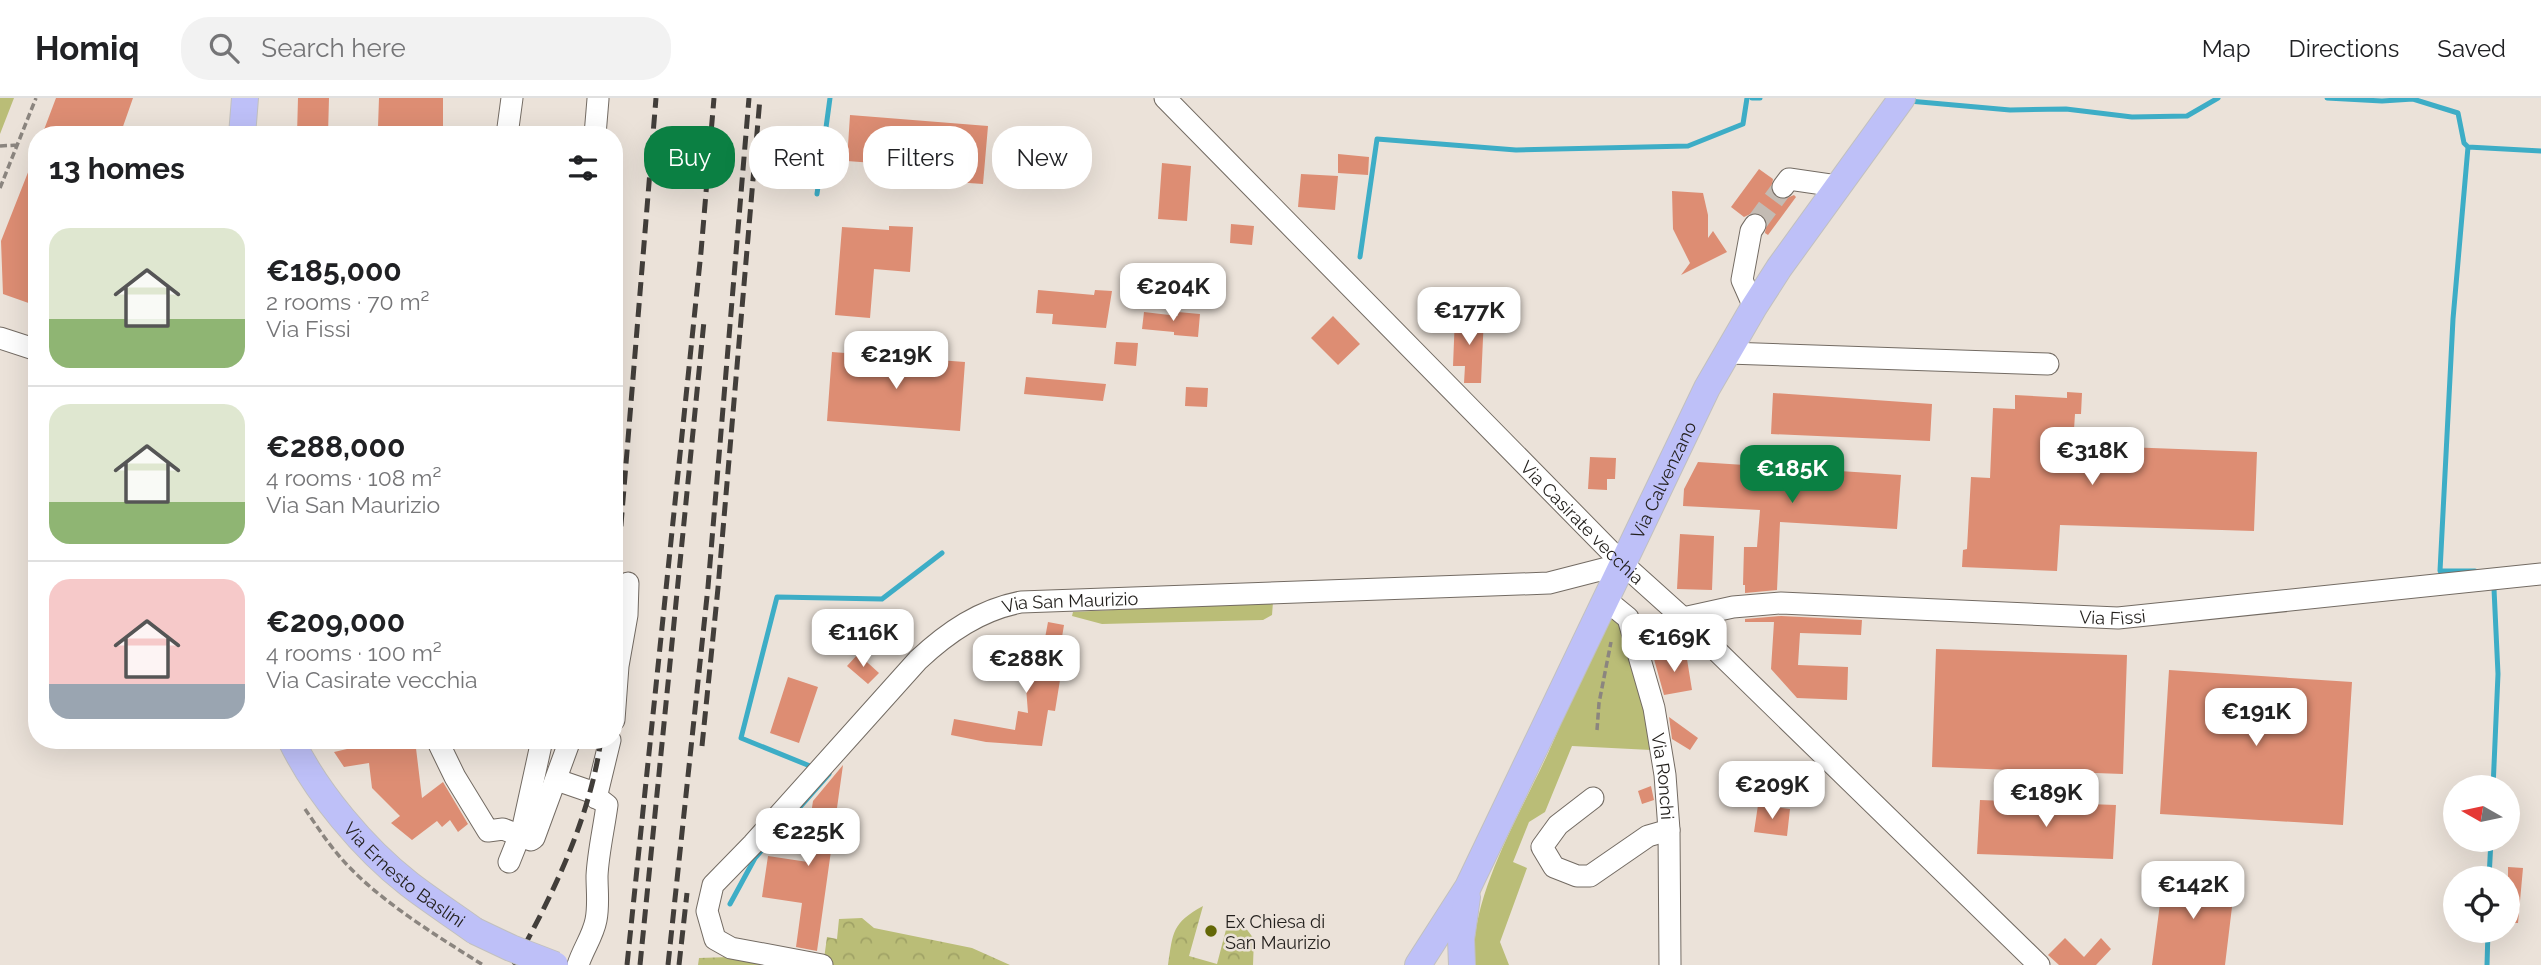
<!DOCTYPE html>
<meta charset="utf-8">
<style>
:root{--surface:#fff;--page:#f2f2f2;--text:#202124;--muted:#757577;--line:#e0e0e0;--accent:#0b8043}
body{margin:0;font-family:Raleway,sans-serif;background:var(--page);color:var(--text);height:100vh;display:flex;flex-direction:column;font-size:26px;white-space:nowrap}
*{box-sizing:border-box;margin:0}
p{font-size:23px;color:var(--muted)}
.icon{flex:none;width:38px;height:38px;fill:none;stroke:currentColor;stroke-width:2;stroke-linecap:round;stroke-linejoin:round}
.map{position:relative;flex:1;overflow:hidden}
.side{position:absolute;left:28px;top:28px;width:595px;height:623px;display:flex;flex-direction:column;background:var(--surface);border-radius:28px;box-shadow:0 7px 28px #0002}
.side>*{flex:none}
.guide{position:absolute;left:644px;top:28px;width:665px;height:63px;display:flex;gap:14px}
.needle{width:46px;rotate:279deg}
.buttons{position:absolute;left:2443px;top:677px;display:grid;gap:14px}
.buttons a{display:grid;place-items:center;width:77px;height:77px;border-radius:50%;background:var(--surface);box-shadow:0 7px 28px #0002;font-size:35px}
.price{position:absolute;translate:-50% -60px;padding:0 16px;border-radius:14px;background:#fff;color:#222;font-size:23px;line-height:46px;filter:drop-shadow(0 2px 4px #0008)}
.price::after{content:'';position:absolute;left:50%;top:42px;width:21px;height:16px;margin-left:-10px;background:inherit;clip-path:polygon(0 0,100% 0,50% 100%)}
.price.active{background:var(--accent);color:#fff}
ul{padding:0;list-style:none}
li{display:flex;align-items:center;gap:21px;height:175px;padding:0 21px}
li+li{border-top:2px solid var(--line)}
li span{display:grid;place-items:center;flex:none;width:196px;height:140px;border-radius:21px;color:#555}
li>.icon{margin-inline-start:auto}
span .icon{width:84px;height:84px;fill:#fffc;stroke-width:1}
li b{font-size:30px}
h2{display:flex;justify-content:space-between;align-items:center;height:84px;padding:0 21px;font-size:30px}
.chip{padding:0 24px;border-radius:28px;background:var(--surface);box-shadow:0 7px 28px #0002;font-size:24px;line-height:63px}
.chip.active{background:var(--accent);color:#fff}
header{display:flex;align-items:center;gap:42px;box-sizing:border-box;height:98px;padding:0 35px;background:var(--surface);border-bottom:2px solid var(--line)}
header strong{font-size:33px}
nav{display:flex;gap:38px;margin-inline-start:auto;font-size:24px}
.search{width:490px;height:63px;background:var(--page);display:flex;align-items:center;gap:18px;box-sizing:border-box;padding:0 24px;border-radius:28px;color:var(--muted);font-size:26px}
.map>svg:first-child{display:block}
</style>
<header>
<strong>Homiq</strong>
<div class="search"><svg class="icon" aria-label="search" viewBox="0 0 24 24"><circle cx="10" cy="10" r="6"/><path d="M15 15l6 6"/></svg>Search here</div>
<nav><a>Map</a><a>Directions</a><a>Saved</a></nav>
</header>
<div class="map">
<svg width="2541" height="867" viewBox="0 0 2541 867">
<defs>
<pattern id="forest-crowns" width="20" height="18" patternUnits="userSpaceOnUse" patternTransform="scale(1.75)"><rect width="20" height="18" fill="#babd77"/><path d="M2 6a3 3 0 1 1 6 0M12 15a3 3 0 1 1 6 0" fill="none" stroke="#a0a266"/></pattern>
</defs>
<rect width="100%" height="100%" fill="#ebe2d9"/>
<path fill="#babd77" d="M0 0H14L0 36Z
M1273 504 1272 517 1263 522 1102 526 1072 518 1073 514Z
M1607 519H1619L1646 610 1651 652 1572 648 1545 714 1529 724 1513 764 1527 770 1500 844 1509 867H1475C1467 802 1522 713 1549 653 1568 611 1584 568 1602 525Z"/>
<path fill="url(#forest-crowns)" d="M1203 808 1189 858 1217 866 1228 824 1245 829 1254 841 1253 867H1168C1173 834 1172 825 1203 808Z
M862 820 874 830 972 850 1010 867H818L824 861 827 839 837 841 839 821Z
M730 859 781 867H698L699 860Z"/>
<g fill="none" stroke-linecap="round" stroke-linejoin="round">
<path stroke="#3dadc6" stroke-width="5" d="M1752 0H1760
M2327 0 2382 3 2413 1 2458 15 2464 45 2468 49 2453 221 2440 473H2475
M1909 3 2010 12 2066 11 2132 19 2187 18 2218 0
M2468 49 2541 53
M817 96 830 0
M1360 159 1377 41 1516 52 1688 48 1743 26 1747 0
M810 668 741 640 777 499 882 501 942 455
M2493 690 2498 576 2494 491
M2489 780 2491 742
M730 806 755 760 829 676
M2487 867 2488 833"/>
</g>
<path fill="#dd8d73" d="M56 0H133L120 37H42Z
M298 0H329L328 37H297Z
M379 0H443V37H430L429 30 378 29Z
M850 17 988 28 983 86 926 82 927 69 847 63Z
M36 54H37V208L3 196 1 143Z
M1338 56 1369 59 1368 77 1338 75Z
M1162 65 1191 68 1187 123 1158 121Z
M1759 71 1773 81 1771 94 1776 100 1782 102 1794 97 1796 99 1768 137 1765 135 1767 122 1763 117 1755 114 1744 119 1731 109Z
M1301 76 1338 78 1335 112 1298 109Z
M1672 93 1703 95 1708 117V140L1713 133 1727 154 1681 177 1690 165 1673 131Z
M1231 126 1254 128 1252 147 1230 145Z
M889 128 913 129 910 174 874 171 870 220 835 217 842 129 889 132Z
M1038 192 1094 197 1095 192 1112 193 1106 230 1052 226 1053 216 1036 215Z
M1144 214 1178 218V214L1200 216 1198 239 1174 237V234L1142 231Z
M1333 218 1360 246 1338 267 1311 240Z
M1455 218H1484L1481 285H1464L1465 268H1453Z
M1116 244 1138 245 1136 268 1114 266Z
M832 254 965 264 960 333 827 323Z
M1026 279 1106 286 1103 303 1024 296Z
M1186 289 1208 290 1207 309 1185 308Z
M2067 294 2082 295 2081 316H2075L2073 347 2257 354 2254 433 2060 427 2057 473 1962 469 1963 452 1967 451 1971 379 1990 380 1993 310 2015 311V297L2067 300Z
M1773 295 1932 306 1930 343 1771 336Z
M1590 359 1616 360 1615 381H1607V392L1588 391Z
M1698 364 1901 377 1897 431 1780 424 1777 492 1745 495V487H1743L1744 449H1757L1760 412 1683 408 1684 391Z
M1680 436 1714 438 1712 492 1677 491Z
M1781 518 1862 522 1861 537 1800 535 1798 567 1848 569 1847 602 1797 600 1771 571 1774 524H1745V521Z
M1048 524 1064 527 1055 581 1060 582 1055 613 1048 612 1042 648 986 644 951 637 954 621 1015 632 1018 613 1028 615 1025 576 1008 573 1011 556 1030 559 1034 538 1045 540Z
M1936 551 2127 557 2123 676 1932 669Z
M1686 555 1692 592 1664 597 1654 561Z
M858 556 879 575 868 586 847 568Z
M2169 572 2352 584 2343 727 2160 716Z
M788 579 818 589 799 645 770 635Z
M1669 619 1698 640 1690 652 1672 641Z
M375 642H415L422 700 443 684 468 726 458 734 450 722 442 729 437 723 412 742 391 725 400 718 372 690 369 665 344 669 334 654 360 648V644Z
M843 667 817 853 796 849 802 805 762 799 768 758 808 764 812 737 808 736 813 703Z
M1651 688 1654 702 1642 706 1638 693Z
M1980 702 2116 707 2113 761 1977 756Z
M1758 707 1790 711 1787 738 1754 734Z
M2508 769 2523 770 2518 825H2508Z
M2164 775 2235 784 2225 867H2152Z
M2065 840 2084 859 2101 840 2111 851 2096 867H2059L2048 857Z"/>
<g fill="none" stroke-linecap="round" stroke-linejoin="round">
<path stroke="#c3bbb3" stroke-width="21" stroke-dasharray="21 10" stroke-linecap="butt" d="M1755 127 1783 89"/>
<defs>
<g id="minor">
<path id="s1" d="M1165 0 1623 466 1683 520 2039 867"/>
<path d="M507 37 512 0"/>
<path d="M595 37 598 1"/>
<path d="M1783 89 1789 81 1837 88"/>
<path d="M1754 209 1742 182 1751 133 1755 127"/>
<path d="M0 240 37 252"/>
<path d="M1728 255 2048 266"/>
<path id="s2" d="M1606 502 1628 520 1654 610 1665 677 1669 732 1670 867"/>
<path id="s3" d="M1636 542 1683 520 1733 509 1781 505 2118 520 2541 476"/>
<path d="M614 622 618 568 627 517 628 485"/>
<path d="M437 642 455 679 488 733 503 731 531 742 534 740 570 642"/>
<path d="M557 682 589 693 607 707C604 730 598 755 597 778 597 793 599 807 596 822 593 838 583 851 578 867"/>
<path d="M596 700 610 642"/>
<path d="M1593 700 1558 727 1542 749 1554 769 1577 778H1590L1648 738 1669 732"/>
<path d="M509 764 523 729 542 642"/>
<path id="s4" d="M822 867 731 850 715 841 707 813 713 787 753 746 918 562C948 534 980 512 1021 504L1549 485 1623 466"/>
</g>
<g id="major">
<path d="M242 37 245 0"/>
<path id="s5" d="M291 642C316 694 364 751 409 786 431 803 453 817 475 833"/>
<path id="s6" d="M1418 867 1468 789 1707 290 1754 209 1779 170 1902 0"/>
<path d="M1462 867 1461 841 1467 799"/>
</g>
</defs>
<use href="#minor" stroke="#736b63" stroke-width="23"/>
<use href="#major" stroke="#c1c0bf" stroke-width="28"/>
<path stroke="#8b857f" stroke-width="3.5" stroke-dasharray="7 3.5" stroke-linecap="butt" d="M0 48 18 47
M0 90 36 0
M1597 632 1599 605 1611 544
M305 711C316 727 327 744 340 759 376 801 437 838 483 867"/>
<use href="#minor" stroke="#fff" stroke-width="21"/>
<use href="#major" stroke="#bec0f8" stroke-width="26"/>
<path stroke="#423e3a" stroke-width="5" stroke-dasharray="14 7" stroke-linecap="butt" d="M614 512 656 0
M702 648 718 490 760 0
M514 867C553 796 589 723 601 642
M627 867 701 154 714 0
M640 867 704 223
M668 867 708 489 749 0
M679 867 687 795"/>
<defs>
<path id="major-bridge" d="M475 833 511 850 555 867"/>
</defs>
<use href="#major-bridge" stroke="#c1c0bf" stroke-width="28" stroke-linecap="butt"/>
<use href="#major-bridge" stroke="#bec0f8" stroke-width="26"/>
</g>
<circle fill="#636706" stroke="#ebe2d9" stroke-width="2.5" cx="1211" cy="833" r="7"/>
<g text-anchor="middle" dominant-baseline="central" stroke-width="5" stroke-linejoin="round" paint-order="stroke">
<g font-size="18" fill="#221f1c" stroke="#ebe2d9">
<text stroke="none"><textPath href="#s6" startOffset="544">Via Calvenzano</textPath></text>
<text stroke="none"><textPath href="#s1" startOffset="595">Via Casirate vecchia</textPath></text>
<text stroke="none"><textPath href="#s4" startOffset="640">Via San Maurizio</textPath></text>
<text stroke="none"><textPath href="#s3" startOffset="483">Via Fissi</textPath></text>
<text stroke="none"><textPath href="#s2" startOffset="191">Via Ronchi</textPath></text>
<text stroke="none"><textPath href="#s5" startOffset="178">Via Ernesto Baslini</textPath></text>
</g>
<g font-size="18" fill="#221f1c" stroke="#ebe2d9" text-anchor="start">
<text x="1225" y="823">Ex Chiesa di<tspan x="1225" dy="21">San Maurizio</tspan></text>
</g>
</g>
</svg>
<div class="buttons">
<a><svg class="needle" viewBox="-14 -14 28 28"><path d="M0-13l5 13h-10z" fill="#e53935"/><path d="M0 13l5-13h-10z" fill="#757577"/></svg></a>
<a><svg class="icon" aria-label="locate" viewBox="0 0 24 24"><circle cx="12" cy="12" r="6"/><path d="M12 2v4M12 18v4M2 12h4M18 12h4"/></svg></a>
</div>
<b class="price" style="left:1173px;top:225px">€204K</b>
<b class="price" style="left:1469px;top:249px">€177K</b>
<b class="price" style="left:896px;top:293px">€219K</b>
<b class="price" style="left:2092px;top:389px">€318K</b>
<b class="price active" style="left:1792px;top:407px">€185K</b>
<b class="price" style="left:863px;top:571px">€116K</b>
<b class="price" style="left:1674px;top:576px">€169K</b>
<b class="price" style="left:1026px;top:597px">€288K</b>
<b class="price" style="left:2256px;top:650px">€191K</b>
<b class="price" style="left:1772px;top:723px">€209K</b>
<b class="price" style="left:2046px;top:731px">€189K</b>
<b class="price" style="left:808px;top:770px">€225K</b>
<b class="price" style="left:2193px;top:823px">€142K</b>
<div class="guide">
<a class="chip active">Buy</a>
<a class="chip">Rent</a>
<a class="chip">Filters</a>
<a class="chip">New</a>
</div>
<section class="side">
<h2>13 homes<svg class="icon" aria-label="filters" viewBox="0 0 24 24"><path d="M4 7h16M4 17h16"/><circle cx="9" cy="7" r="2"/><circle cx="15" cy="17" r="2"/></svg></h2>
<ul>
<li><span style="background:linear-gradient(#dfe7d0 65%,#8fb573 0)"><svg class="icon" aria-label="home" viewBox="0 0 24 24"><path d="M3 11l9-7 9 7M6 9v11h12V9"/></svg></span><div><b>€185,000</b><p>2 rooms · 70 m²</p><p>Via Fissi</p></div></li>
<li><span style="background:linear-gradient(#dfe7d0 70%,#8fb573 0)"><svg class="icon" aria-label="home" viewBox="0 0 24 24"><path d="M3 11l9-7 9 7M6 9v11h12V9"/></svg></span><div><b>€288,000</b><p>4 rooms · 108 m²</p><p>Via San Maurizio</p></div></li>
<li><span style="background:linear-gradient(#f6c9c9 75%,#9aa5b1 0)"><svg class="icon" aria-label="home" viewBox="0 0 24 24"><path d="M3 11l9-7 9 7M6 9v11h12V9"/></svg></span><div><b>€209,000</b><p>4 rooms · 100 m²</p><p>Via Casirate vecchia</p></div></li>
</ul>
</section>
</div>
